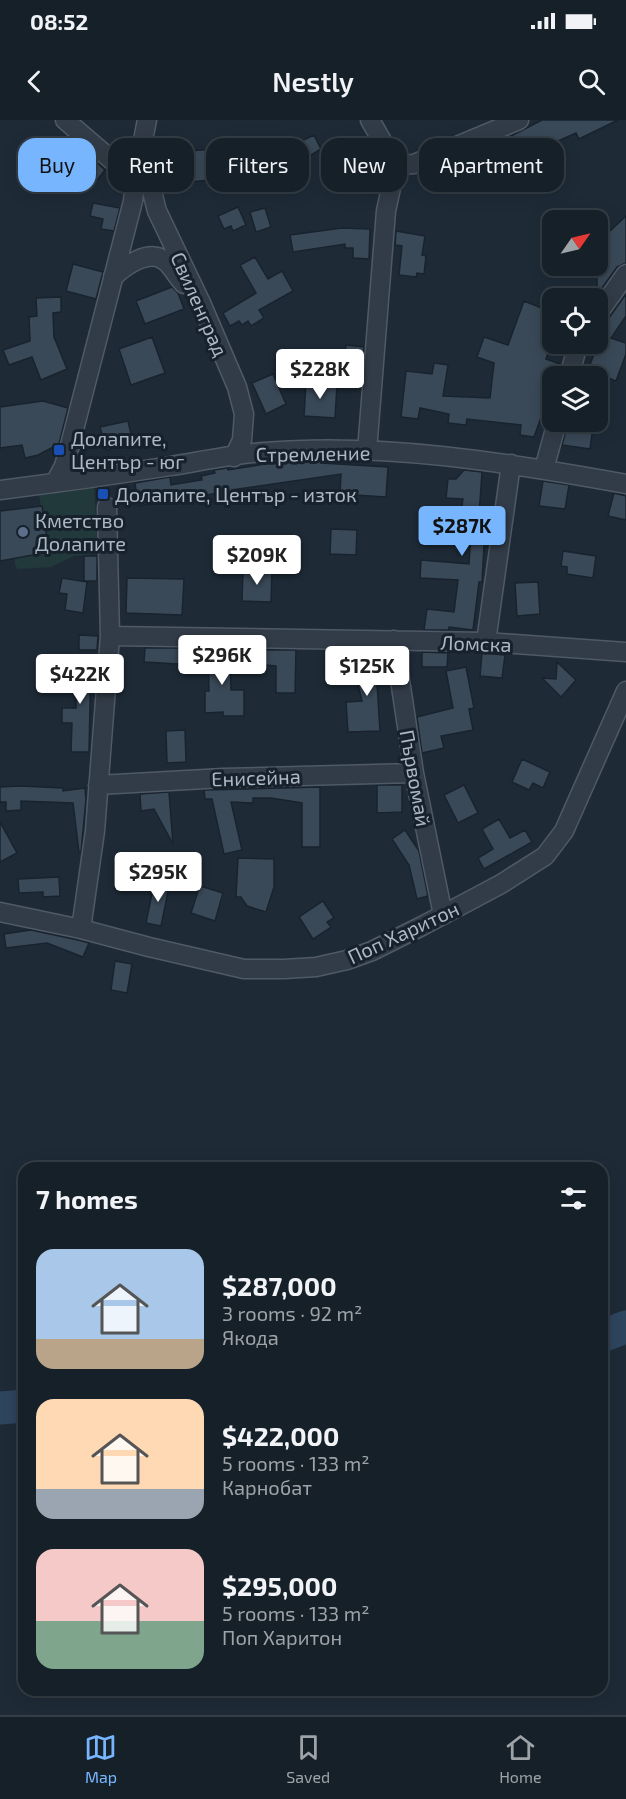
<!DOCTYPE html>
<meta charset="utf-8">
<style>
:root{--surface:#162029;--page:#1f2831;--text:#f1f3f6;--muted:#9ea3a8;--line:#353e46;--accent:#77b5ff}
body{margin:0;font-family:"Exo 2",sans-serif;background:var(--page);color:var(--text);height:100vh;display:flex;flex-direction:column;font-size:22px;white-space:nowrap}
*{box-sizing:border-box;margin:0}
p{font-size:20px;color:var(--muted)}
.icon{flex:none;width:33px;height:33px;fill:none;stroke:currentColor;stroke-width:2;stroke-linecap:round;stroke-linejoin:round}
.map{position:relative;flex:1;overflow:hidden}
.sheet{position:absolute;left:18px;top:1042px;width:590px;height:534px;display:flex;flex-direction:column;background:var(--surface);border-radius:18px;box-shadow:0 3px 15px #0003,0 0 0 2px var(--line)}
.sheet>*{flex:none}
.banner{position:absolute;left:18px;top:18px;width:591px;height:54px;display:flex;gap:12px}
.needle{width:39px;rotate:56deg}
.tools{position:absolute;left:542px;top:90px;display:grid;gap:12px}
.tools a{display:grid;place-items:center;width:66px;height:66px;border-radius:12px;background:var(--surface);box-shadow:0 3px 15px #0003,0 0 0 2px var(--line);font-size:30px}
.price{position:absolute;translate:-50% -51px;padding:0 14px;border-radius:6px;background:#fff;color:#222;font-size:20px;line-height:39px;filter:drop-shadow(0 2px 3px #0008)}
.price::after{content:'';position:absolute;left:50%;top:36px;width:18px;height:14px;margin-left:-9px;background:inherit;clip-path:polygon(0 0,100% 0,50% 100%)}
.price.current{background:var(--accent);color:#111}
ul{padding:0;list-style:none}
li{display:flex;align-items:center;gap:18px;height:150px;padding:0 18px}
li span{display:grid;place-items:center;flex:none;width:168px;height:120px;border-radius:18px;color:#555}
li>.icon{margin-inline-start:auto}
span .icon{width:72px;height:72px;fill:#fffc;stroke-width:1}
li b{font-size:26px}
h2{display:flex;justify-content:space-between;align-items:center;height:72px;padding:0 18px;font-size:26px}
.pill{padding:0 21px;border-radius:18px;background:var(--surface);box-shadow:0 3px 15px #0003,0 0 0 2px var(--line);font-size:21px;line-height:54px}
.pill.current{background:var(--accent);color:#111}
.status{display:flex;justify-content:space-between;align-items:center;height:42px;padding:0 30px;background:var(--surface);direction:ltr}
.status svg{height:16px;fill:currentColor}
header{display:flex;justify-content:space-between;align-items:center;height:78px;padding:0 18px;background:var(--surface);font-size:27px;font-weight:600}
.tab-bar{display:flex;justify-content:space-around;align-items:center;height:84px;border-top:2px solid var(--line);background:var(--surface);font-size:16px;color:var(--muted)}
.tab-bar a{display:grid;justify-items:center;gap:3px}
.tab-bar .current{color:var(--accent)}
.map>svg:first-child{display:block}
</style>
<div class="status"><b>08:52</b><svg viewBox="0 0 49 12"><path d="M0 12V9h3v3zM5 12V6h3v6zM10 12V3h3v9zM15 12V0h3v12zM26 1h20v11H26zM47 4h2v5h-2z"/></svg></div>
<header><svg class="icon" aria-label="back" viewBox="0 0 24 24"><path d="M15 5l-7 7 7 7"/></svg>Nestly<svg class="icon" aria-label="search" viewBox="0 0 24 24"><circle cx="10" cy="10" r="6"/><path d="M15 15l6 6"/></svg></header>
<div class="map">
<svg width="626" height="1595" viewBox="0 0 626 1595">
<rect width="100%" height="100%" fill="#1e2b37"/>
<path fill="#21393a" d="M94 367 97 413 96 434 74 436 51 447 18 449 15 445V438L49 432 39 375Z"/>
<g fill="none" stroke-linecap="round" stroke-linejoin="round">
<path stroke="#2e455e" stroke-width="33" d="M602 1216 626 1207
M0 1288 24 1286"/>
</g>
<path fill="#3a4958" stroke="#19232e" stroke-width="1.5" d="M542 0H618L579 19 576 13 520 38 511 16Z
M314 15 321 29 303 40 295 24Z
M82 29 105 50 97 60 83 48 87 44 77 35Z
M217 29 220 59 190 62 187 31Z
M357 38 376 39 375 74 359 73 360 58H357Z
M93 83 120 88 114 111 101 109 103 99 90 96Z
M238 87 246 105 233 111 231 106 224 109 218 96Z
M265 88 271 107 256 112 250 92Z
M626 96V143L617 147 602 168 597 167V123Z
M342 108 370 109 369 139 353 138V128H345V124L293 132 290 115Z
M396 111 425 116 422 135 426 136 424 154 417 153 416 157 399 155 402 126 395 125Z
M255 137 268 159 282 151 293 171 259 190 264 198 251 206 248 201 242 205 239 201 230 206 223 193 256 173 240 145Z
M73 144 103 152 96 179 66 171Z
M172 167 178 173 184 189 145 204 136 181Z
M626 174V196L611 218 626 223V234L616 261 588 250 606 202Z
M61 177V192L53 193 54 217 67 249 41 260 32 237 9 245 3 230 30 221 29 197 37 196 36 178Z
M524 181 552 192V221L546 239 560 244 556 256H552V267L534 317 520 315 521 305 467 299 466 305 448 303 449 294 420 288 418 299 401 297 406 251 432 254 434 243 448 245 443 276 490 278 494 243 477 237 484 217 508 225Z
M152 217 165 253 131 265 119 229Z
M346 225 364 227 361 256 343 254Z
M273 254 286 284 266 294 252 263Z
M306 262 337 265 335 298 304 296Z
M43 281 68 288 59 324 38 335 25 338 22 325 0 328V287Z
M128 301 133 323 106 330 100 307Z
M568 303 593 307 590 329 562 325Z
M321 341V343L388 347 386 377 340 374 341 354 232 370 234 380 220 383 218 373 138 386 135 363 170 357 171 365 202 360 201 356 215 353 214 350 227 348 228 350 265 344Z
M464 350 482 352 479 396 490 398 488 409 490 410 488 426H484L482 462H479L473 510 449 507V510H424L427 489 454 492 458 460 420 458 421 440 469 444 471 411 458 410 463 379 446 378 448 359H456Z
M543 361 569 365 565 389 539 386Z
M614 373 626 376V400L608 396Z
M42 386 49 432 0 441V391Z
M331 409 357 410 356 435 330 434Z
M563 431 596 436 593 458 567 454V447L561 446Z
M84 436H97V461H84Z
M243 450H272L271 482 242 481Z
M62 458 87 462 83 493 65 490 67 474 59 473Z
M127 458 184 459 182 495 126 493Z
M538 462 540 494 517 496 515 463Z
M79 515 98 516 97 530H79Z
M145 528H180L179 544 144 542Z
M208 529H230L231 570H244V596H223V592L205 593V571H209Z
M265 530H296L295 573H276V546L265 545Z
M422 532 448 533 447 547H422Z
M482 533 505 535 502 558 480 556Z
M67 538 91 539 89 632H71L72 603H62V588H76V553H67Z
M382 538 388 561 377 564 380 611 348 612 346 582 362 581 353 545Z
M557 542 576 560 561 577 542 558 556 559Z
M466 547 474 588 469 589 473 610 441 616 444 628 422 633 417 597 453 588 446 551Z
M185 610 186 642 167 643 166 611Z
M522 639 550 652 543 668 533 663 529 670 512 662Z
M377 665H402V692L377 693Z
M464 665 478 693 458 703 444 675Z
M20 666 63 668V671L85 668 86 679 81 732H79L73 683 21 681V690L6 691V682H0V667Z
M320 667V727H302V683L271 678H253V683L231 682 242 730 224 734 212 679H205L204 670Z
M169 672 173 724 154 689 141 691 140 674Z
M499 699 510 718 525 710 532 722 484 749 478 738 493 729 482 709Z
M0 702 17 733 0 742Z
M405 710 419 731 428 776 417 779 409 745 392 719Z
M238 738 274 739V767L266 792 247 786 241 777H236Z
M59 757 60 776 43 777V772L19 773 18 759Z
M155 759 170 762 161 806 146 803Z
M197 765 223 773 215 801 191 793 199 768Z
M323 781 334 798 327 802 331 807 313 819 299 797Z
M31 810 78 820 89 823 83 837 47 823 6 828 4 814Z
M115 841 132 844 127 873 111 870Z"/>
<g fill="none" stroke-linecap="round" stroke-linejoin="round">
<defs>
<path id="minor" d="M65 0 135 60
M370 0 396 45
M143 36 157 91 201 183 237 267 244 294 242 320 234 337
M396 45 414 44 519 0
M113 157C125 146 149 128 165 141 171 145 178 158 184 164
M597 195 626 154
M569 256 576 232 581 224
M367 331 386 91 396 45
M544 349 557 302
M55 363 64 346 70 325 133 81 135 60 147 0
M0 370C57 363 114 355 171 346 202 341 234 334 265 332 383 322 510 343 626 364
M110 516 486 522 626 532
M394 520 414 653 443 795
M486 522 511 344
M98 665 223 658 414 653
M0 792 81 809 149 827 244 849H284L316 847 347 840 372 831 422 806 501 764 545 736 564 711 626 571
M81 809 95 711 110 516 107 387"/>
</defs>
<use href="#minor" stroke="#4f5a66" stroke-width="21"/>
<use href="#minor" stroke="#323c48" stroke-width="18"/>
</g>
<g fill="#1a4fb4" stroke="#17212c" stroke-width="2">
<rect x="53" y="324" width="12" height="12" rx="3"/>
<rect x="97" y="368" width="12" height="12" rx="3"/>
</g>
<circle fill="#5c6f8a" stroke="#17212c" stroke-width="2" cx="23" cy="412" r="6"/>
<g text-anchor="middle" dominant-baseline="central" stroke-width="6" stroke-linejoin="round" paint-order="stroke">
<g font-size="20" fill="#abb7c5" stroke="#17212c">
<text transform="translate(200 184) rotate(66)">Свиленград</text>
<text transform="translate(313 333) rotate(-1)">Стремление</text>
<text transform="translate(476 523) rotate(2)">Ломска</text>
<text transform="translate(256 657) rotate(-2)">Енисейна</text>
<text transform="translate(416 658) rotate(80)">Първомай</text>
<text transform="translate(403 812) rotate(-25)">Поп Харитон</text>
</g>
<g font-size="20" fill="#abb7c5" stroke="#17212c" text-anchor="start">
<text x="71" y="318">Долапите,<tspan x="71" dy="23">Център - юг</tspan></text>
<text x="115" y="374">Долапите, Център - изток</text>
<text x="35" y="400">Кметство<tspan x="35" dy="23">Долапите</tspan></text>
</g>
</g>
</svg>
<div class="tools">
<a><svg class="needle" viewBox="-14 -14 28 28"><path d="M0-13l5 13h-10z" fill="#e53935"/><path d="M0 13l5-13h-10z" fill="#9ea3a8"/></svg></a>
<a><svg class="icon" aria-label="locate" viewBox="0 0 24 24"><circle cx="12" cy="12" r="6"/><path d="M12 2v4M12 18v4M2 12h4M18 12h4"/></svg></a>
<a><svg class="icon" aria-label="layers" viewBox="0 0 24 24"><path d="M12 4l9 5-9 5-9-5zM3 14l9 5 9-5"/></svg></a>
</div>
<b class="price" style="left:320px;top:280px">$228K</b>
<b class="price current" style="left:462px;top:437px">$287K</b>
<b class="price" style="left:257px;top:466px">$209K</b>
<b class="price" style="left:222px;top:566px">$296K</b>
<b class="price" style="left:367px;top:577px">$125K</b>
<b class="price" style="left:80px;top:585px">$422K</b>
<b class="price" style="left:158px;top:783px">$295K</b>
<div class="banner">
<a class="pill current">Buy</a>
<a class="pill">Rent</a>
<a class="pill">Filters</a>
<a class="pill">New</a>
<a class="pill">Apartment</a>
</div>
<section class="sheet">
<h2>7 homes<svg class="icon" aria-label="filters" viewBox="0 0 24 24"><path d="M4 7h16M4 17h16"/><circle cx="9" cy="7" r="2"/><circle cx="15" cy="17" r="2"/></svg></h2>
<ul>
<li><span style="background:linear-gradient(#a9c7e8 75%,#b9a48a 0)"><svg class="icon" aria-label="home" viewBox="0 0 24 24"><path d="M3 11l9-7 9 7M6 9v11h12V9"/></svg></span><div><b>$287,000</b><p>3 rooms · 92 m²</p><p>Якода</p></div></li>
<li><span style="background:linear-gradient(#ffd9b3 75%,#9aa5b1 0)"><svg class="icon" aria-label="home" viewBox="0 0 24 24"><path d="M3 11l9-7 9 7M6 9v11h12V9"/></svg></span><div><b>$422,000</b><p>5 rooms · 133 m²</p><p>Карнобат</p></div></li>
<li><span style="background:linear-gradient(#f6c9c9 60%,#7fa58c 0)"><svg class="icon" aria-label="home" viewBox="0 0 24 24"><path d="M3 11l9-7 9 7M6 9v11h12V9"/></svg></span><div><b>$295,000</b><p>5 rooms · 133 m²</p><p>Поп Харитон</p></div></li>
</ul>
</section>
</div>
<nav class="tab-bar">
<a class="current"><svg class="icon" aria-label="map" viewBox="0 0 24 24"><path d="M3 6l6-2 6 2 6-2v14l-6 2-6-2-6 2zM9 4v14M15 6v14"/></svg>Map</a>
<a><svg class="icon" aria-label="saved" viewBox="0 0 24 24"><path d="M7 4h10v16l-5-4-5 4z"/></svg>Saved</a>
<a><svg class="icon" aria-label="home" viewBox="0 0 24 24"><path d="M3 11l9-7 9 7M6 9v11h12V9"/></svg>Home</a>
</nav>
